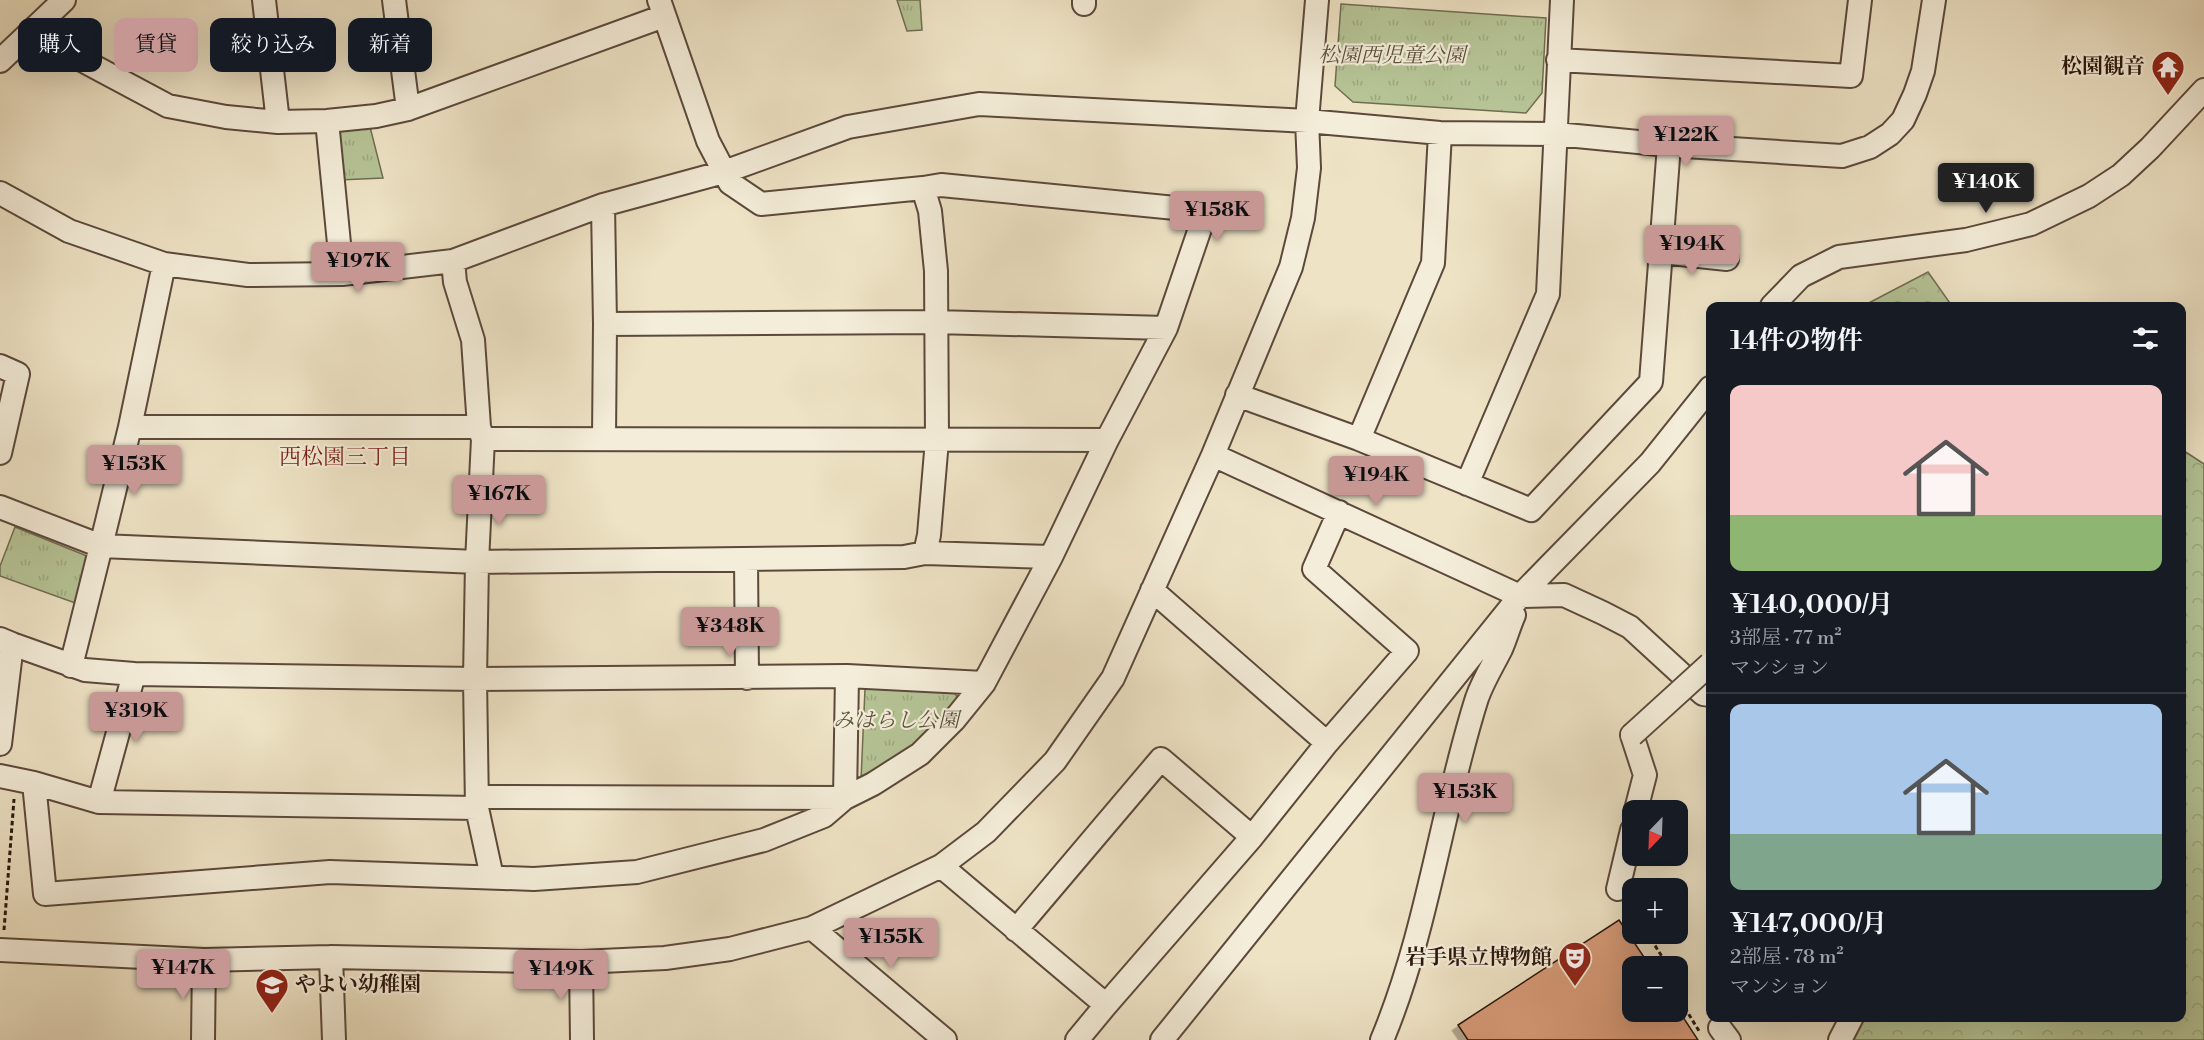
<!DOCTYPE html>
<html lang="ja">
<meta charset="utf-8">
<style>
:root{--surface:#171b24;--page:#20242c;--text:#f1f3f6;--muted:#9ea1a6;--line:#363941;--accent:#c59692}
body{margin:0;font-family:"Libre Bodoni","Noto Serif JP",serif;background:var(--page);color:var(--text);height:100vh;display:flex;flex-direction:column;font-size:22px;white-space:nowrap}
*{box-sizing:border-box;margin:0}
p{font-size:20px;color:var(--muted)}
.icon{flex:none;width:33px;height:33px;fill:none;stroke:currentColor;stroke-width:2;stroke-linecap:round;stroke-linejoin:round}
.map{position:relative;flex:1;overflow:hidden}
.sheet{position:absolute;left:1706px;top:302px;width:480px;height:720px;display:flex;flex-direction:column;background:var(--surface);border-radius:12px;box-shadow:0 6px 24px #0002}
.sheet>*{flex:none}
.guide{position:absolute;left:18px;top:18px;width:570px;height:54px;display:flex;gap:12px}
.needle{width:39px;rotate:203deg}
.tools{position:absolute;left:1622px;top:800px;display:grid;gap:12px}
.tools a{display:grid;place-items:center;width:66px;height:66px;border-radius:12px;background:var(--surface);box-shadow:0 6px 24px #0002;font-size:30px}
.price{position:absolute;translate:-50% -51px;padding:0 14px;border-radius:6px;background:var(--accent);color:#111;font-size:20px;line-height:39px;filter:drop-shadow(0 2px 3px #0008)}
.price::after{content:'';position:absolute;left:50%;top:36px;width:18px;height:14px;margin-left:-9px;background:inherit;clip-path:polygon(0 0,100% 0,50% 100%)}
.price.current{background:#222;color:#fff}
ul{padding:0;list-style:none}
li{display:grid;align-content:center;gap:12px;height:318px;padding:0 24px}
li+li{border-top:2px solid var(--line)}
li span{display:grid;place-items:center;height:186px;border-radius:12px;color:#555}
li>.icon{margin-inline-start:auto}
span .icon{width:108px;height:108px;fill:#fffc;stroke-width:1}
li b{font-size:26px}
h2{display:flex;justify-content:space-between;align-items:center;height:72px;padding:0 24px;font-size:26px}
.tag{padding:0 21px;border-radius:12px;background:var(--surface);box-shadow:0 6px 24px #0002;font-size:21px;line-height:54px}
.tag.current{background:var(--accent);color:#111}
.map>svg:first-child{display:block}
</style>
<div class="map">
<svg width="2204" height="1040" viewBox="0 0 2204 1040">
<defs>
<pattern id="forest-crowns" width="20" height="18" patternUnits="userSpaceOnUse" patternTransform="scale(1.5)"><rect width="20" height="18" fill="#b6c496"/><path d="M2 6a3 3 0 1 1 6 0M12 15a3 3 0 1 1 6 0" fill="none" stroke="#9da880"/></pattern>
<pattern id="park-tufts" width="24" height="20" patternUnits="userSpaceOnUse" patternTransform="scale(1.5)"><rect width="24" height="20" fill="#b6c496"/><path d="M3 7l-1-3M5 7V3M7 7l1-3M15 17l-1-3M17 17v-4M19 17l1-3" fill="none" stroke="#9da880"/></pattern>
<filter id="shadow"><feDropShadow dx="-5.5" dy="5.5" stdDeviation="0" flood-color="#0004"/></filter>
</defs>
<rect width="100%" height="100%" fill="#eee3c5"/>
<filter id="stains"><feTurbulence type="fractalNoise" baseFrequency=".00333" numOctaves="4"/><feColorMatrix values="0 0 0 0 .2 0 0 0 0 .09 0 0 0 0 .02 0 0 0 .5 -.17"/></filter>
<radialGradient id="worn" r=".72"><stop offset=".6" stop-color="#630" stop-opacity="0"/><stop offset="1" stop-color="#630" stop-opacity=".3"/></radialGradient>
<path fill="url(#forest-crowns)" stroke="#706d52" stroke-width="1.5" d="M1928 272 1952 306H1863Z
M2181 449 2204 464V1040H1852L1856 1017H2181Z"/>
<path fill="url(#park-tufts)" stroke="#706d52" stroke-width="1.5" d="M897 0H920L922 30 907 31Z
M1341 4 1546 18 1542 93 1526 113 1353 102 1335 86Z
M369 123 383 178 339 180 333 127Z
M15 527 87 556 78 604 0 576V566Z
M865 689 953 690 961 704 919 744 861 780Z"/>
<path fill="#d69a77" stroke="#2b160e" stroke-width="1.5" filter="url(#shadow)" d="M1619 920 1650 966H1632V1011H1679L1698 1040H1468L1458 1025Z"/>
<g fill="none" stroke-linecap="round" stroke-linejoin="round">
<defs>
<path id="minor" d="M264 0 278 122
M394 0 408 109
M1084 0V4
M35 28 80 59 168 106 226 117 278 122 327 121 376 116 408 109 664 16
M1558 60 1851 76 1860 0
M0 61 64 0
M327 121 342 274
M1440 133 1433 263 1359 439 1531 510 1651 382 1669 145
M0 193 69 231 164 264 248 275 342 274 453 261 603 205 724 172 848 127 979 104 1307 121 1440 133 1556 134 1669 145 1842 156 1870 147 1890 134 1903 120 1915 94 1923 71 1934 0
M603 205 605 324
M1661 252 1727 259
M453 261 455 282 473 340 479 427 483 439 477 562 475 679 477 808 99 802 134 674 475 679 847 676 984 683
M1772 306 1801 276 1839 257 1966 240 2031 224 2089 196 2121 175 2150 148 2204 90
M0 366 18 374 0 453
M1237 395 1359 439
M130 427 164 264
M479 427H130L101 546 477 562 904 557 925 553 929 535 937 440 936 271 930 211 923 188 761 204 730 183 708 141 659 0
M604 438 605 324 936 322 1166 328 1206 211 941 185 923 188
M483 439 1107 440 1051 557 925 553
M1107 440 1166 328
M1213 455 1520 596 1564 595 1603 613 1630 627 1703 694 1710 695
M1467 484 1548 294 1562 0
M0 507 101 546 71 666
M746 559 747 678
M1152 590 1327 743 1407 651 1314 569 1339 512
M0 639 12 644 0 744
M12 644 85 670 134 674
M1632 735 1645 775 1636 810
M0 776 34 783 99 802
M34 783 45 894 330 872 534 879 637 872 764 840 824 816 845 798 873 784 920 754 954 720 984 683 1051 557
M477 797 845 798 847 676
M477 808 492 877
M1252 837 1327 743
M941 866 1106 1005 1252 837 1161 759 1016 930
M1618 889 1632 830
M812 928 945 1040
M0 950 204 960 331 957 581 962 665 958 730 949 812 928 941 866 986 832 1055 761 1113 678 1213 455 1291 267 1303 218 1309 168 1307 121 1317 0
M331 957 334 1040
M581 962 582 1040
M1720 1028 1729 1040
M203 1040 204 960
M1077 1040 1106 1005
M1162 1040 1520 596 1650 463 1710 388
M1382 1040C1428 930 1441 811 1477 698 1483 681 1493 665 1501 649 1506 638 1509 626 1514 615
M1840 1040 1852 1017"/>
</defs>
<use href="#minor" stroke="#5c493c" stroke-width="26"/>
<path stroke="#2b160e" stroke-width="3" stroke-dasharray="4.5 3" stroke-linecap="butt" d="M4 930 14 799
M1647 933 1668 966
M1677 995 1699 1031"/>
<use href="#minor" stroke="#f4edd9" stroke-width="22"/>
<defs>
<path id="minor-bridge" d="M1632 735 1710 664"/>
</defs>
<use href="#minor-bridge" stroke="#5c493c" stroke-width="26" stroke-linecap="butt"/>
<use href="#minor-bridge" stroke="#f4edd9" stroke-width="22"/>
</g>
<defs>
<symbol id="temple-pin" viewBox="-11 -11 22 30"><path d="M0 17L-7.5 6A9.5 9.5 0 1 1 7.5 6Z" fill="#8f2418" stroke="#f4edd9"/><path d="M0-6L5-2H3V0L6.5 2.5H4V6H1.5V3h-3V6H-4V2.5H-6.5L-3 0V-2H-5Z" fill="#fff"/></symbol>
<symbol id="theatre-pin" viewBox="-11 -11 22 30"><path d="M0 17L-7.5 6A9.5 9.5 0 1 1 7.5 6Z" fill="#8f2418" stroke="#f4edd9"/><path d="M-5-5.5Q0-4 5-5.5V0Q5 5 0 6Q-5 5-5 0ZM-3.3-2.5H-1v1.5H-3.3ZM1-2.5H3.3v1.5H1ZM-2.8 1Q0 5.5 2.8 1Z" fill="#fff"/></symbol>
<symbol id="school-pin" viewBox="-11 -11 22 30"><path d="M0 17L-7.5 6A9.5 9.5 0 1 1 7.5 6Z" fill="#8f2418" stroke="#f4edd9"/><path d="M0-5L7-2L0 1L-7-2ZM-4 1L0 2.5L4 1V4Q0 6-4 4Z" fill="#fff"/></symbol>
</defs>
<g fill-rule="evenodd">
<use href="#temple-pin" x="2149" y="48" width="38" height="52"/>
<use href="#theatre-pin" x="1556" y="939" width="38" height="52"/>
<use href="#school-pin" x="253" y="966" width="38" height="52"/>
</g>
<g text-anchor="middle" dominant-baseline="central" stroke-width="4.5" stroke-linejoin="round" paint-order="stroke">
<g font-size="21" font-style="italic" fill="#5c533e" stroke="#f4edd9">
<text x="1392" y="56">松園西児童公園</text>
<text x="896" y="721">みはらし公園</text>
</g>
<g font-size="21" font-weight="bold" fill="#2b160e" stroke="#f4edd9" text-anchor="end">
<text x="2145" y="67">松園観音</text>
<text x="1552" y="958">岩手県立博物館</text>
<text x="295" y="985" text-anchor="start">やよい幼稚園</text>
</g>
<g font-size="22" fill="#7a1f14" stroke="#f4edd9">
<text x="345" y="457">西松園三丁目</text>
</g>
</g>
<rect width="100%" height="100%" filter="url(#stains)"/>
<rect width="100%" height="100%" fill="url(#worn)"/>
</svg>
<div class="tools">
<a><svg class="needle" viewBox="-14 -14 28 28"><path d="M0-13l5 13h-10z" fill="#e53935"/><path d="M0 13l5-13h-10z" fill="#9ea1a6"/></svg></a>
<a>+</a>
<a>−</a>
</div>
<b class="price" style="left:1686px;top:167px">¥122K</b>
<b class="price current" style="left:1986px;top:214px">¥140K</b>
<b class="price" style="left:1217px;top:242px">¥158K</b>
<b class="price" style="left:1692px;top:276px">¥194K</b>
<b class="price" style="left:358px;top:293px">¥197K</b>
<b class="price" style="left:134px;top:496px">¥153K</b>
<b class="price" style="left:1376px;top:507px">¥194K</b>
<b class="price" style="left:499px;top:526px">¥167K</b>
<b class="price" style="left:730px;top:658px">¥348K</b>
<b class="price" style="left:136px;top:743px">¥319K</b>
<b class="price" style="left:1465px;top:824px">¥153K</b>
<b class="price" style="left:891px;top:969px">¥155K</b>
<b class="price" style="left:183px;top:1000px">¥147K</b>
<b class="price" style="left:561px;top:1001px">¥149K</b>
<div class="guide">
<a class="tag">購入</a>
<a class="tag current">賃貸</a>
<a class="tag">絞り込み</a>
<a class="tag">新着</a>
</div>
<section class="sheet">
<h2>14件の物件<svg class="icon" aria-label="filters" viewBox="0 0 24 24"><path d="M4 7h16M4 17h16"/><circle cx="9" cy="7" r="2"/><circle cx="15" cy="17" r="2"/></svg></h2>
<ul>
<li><span style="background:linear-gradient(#f6c9c9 70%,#8fb573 0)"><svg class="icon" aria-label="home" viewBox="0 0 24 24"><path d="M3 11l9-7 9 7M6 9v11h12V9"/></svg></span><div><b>¥140,000/月</b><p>3部屋 · 77 m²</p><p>マンション</p></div></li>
<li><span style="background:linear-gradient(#a9c7e8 70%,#7fa58c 0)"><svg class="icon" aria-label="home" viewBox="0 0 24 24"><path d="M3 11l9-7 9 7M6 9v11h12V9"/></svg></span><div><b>¥147,000/月</b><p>2部屋 · 78 m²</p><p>マンション</p></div></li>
</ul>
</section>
</div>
